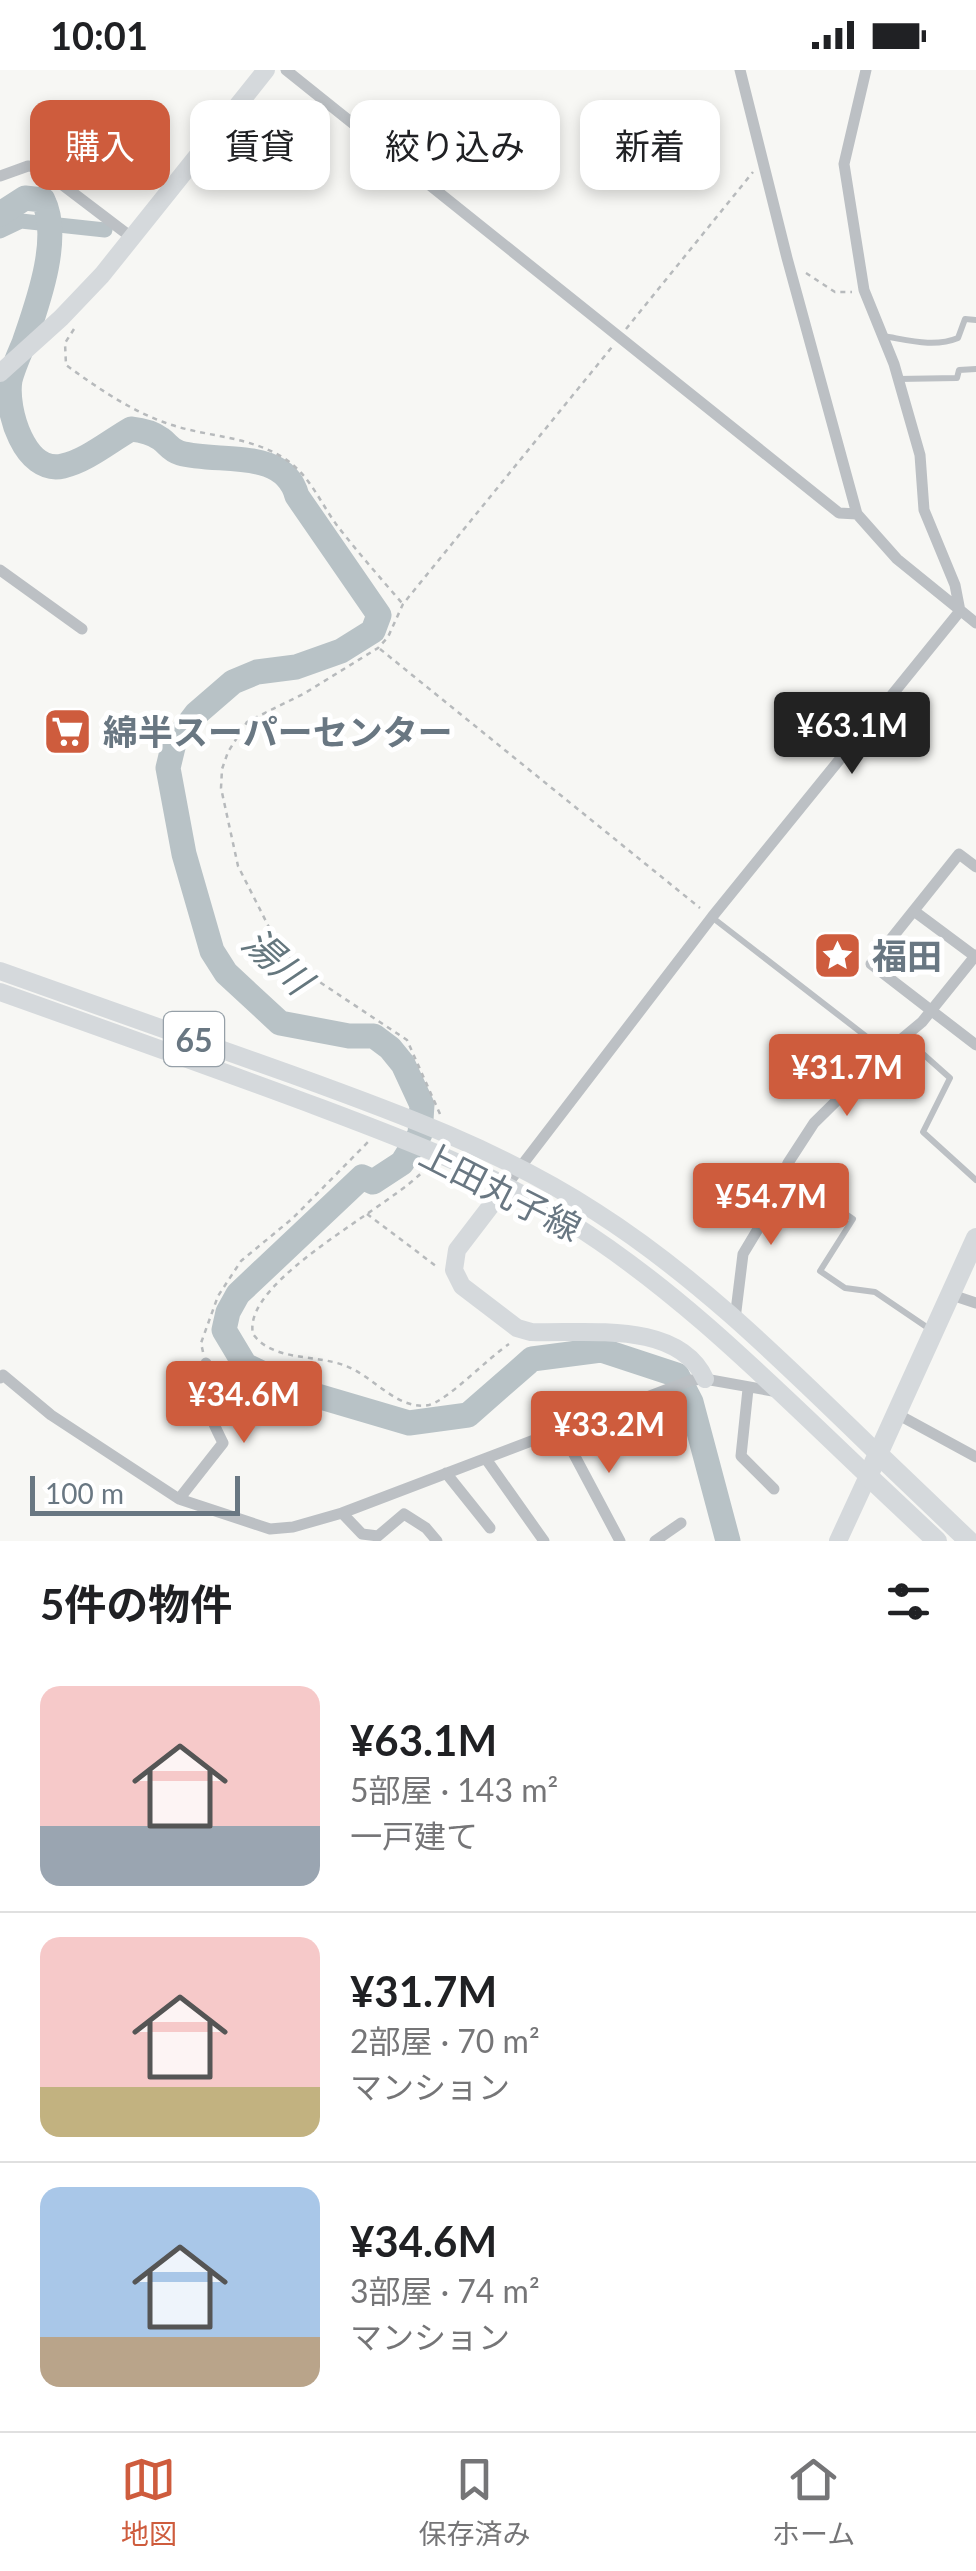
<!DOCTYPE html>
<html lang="ja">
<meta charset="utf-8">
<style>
:root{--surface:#fff;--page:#f2f2f2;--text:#202124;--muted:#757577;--line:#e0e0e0;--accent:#ce5c3d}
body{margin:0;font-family:Lato,"Noto Sans JP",sans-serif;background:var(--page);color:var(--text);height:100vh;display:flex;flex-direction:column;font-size:38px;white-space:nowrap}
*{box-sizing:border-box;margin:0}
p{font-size:32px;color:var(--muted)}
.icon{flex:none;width:55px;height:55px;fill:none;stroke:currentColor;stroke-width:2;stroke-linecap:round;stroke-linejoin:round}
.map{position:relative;height:1471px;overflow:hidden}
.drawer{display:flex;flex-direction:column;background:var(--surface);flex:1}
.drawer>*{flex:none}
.guide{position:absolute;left:30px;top:30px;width:918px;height:90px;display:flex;gap:20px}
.scale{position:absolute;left:30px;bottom:25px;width:210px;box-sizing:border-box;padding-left:10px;border:5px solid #697782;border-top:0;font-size:28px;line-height:35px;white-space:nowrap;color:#697782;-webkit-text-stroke:8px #fff;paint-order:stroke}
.price{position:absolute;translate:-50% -85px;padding:0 22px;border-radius:10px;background:var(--accent);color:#fff;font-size:32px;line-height:65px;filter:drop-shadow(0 2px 5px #0008)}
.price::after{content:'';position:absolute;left:50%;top:60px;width:30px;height:22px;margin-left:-15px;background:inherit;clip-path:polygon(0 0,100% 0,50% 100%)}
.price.current{background:#222;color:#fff}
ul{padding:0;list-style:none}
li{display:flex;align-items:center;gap:30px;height:250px;padding:0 40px}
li+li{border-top:2px solid var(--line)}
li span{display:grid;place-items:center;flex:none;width:280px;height:200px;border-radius:20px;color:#555}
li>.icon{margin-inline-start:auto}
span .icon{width:120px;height:120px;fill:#fffc;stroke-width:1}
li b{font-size:42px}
h2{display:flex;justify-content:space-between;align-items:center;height:120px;padding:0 40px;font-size:42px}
.chip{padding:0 35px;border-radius:20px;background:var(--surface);box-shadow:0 5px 15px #0003;font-size:35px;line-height:90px}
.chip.current{background:var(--accent);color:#fff}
.status{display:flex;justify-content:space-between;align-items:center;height:70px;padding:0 50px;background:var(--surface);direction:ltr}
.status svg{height:28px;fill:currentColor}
.menu{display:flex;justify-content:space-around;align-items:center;height:140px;border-top:2px solid var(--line);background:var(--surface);font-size:28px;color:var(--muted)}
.menu a{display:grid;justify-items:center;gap:5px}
.menu .current{color:var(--accent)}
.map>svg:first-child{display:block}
</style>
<div class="status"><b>10:01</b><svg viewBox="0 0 49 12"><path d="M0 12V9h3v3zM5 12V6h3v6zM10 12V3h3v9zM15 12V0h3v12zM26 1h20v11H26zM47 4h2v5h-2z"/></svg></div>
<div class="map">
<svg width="976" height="1471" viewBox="0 0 976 1471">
<rect width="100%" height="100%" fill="#f7f7f4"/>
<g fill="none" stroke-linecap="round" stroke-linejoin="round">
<path stroke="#b8c2c6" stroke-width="15" d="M0 161 21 151 105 160"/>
<path stroke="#b8c2c6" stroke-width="25" d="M0 144 25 128 43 130C62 168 37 235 24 273 19 285 13 298 10 310 5 340 25 405 63 396 86 391 110 371 131 359 141 360 153 363 161 369 168 374 170 380 180 383 219 394 284 377 297 426L379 545 373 561 341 581 296 597 257 602 233 612 196 644 174 673 168 698 184 784 212 881 226 903 280 953 349 966H374L390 978 403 994 422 1035 420 1064 402 1093 373 1112 362 1107 238 1224 228 1242 224 1260 245 1295 297 1320 409 1353 468 1345 532 1289 601 1280 677 1305 691 1332 728 1471"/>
<path stroke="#b7babc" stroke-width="2.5" stroke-dasharray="5 5" stroke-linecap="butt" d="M806 203 835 222H852
M74 259 65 273 66 295C99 319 134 343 172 355 209 367 247 366 282 387 312 405 321 437 343 463 362 487 382 510 402 533
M626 259 753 102
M380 579 700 838
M440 1044 407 970 306 903 280 879 238 796 221 718 222 699 228 682 247 652 305 623 378 578 388 567 403 534 612 277
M427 1097C396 1135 241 1209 253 1264 273 1292 317 1284 346 1296 373 1306 398 1341 429 1335 448 1330 488 1288 509 1274
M367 1144 436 1196
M203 1282 201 1273 218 1226 241 1191 293 1148 369 1071"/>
<path stroke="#bcc0c4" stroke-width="6" d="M883 266C908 270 934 278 958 268L965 249 976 250
M898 309 957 308 959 300 976 299
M713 848 885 981
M904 967 950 1008 923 1062 976 1110
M785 1102 853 1149 820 1201 845 1218 875 1222 931 1260"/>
<path stroke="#bcc0c4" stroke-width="11" d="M286 0 839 443 857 444
M740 0 787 188 857 444 897 489 976 553
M0 106 28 96 39 97 131 167
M0 500 82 559
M976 797 959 784 871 894 976 975
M914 841 976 887
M506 1116 712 847 960 541 955 515 924 440 920 385 894 294 864 220 844 94 866 0
M949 1224 976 1233
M735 1249 743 1184 770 1139 788 1093 814 1053 886 982 922 952 976 885
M0 1308 3 1305 51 1345 179 1429 270 1459 293 1457 342 1443 692 1310 705 1309 778 1322
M748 1319 741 1386 774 1419
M897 1344 976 1387
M561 1360 620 1471
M486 1389 544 1471
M446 1403 490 1458
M179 1429 223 1373C209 1344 198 1325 206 1293
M342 1443 362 1464 378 1466 404 1444 426 1458 437 1471
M655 1471 681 1453"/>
<path stroke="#d5d9dc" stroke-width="18" d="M0 303 61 248 102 205 266 0
M506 1116 457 1180 454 1200 462 1216 517 1258 531 1262C587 1264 678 1250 705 1309"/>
<path stroke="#d5d9dc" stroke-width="18" d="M0 901C98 936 196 970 293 1005 398 1043 502 1081 596 1142 701 1209 789 1298 878 1384
M0 922C107 960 214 998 321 1038 406 1070 491 1102 568 1151 680 1221 773 1316 868 1406L838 1471"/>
<path stroke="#d5d9dc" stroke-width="20" d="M878 1384 969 1471
M937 1471 868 1406 976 1168"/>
</g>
<defs>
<symbol id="supermarket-square" viewBox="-11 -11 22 22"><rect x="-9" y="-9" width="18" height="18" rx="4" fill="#ce5c3d" stroke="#fff"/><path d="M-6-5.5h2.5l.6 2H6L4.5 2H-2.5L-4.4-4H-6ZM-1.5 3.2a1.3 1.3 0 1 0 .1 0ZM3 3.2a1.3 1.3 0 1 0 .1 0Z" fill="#fff"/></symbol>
<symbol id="sight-square" viewBox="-11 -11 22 22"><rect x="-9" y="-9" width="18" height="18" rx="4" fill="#ce5c3d" stroke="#fff"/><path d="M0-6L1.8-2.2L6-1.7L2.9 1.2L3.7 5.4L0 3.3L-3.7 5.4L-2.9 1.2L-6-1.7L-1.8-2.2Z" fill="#fff"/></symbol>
</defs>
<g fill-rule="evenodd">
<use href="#supermarket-square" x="40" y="634" width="55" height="55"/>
<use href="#sight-square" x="810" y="858" width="55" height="55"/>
</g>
<g text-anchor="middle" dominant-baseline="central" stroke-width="10" stroke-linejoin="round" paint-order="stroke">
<rect fill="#fff" stroke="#96a0a8" stroke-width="2.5" x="164" y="942" width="60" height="54" rx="8"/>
<g font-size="32" font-weight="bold" fill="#697782">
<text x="194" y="969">65</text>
</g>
<g font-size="35" font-weight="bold" fill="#697782" stroke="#fff" text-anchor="start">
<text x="103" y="661">綿半スーパーセンター</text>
<text x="872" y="885">福田</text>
</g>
<g font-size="35" fill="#697782" stroke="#fff">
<text transform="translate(501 1120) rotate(27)">上田丸子線</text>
</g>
<g font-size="38" font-style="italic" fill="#65777e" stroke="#fff">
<text transform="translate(278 890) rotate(42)">湯川</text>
</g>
</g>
</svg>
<div class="scale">100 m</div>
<b class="price current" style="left:852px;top:707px">¥63.1M</b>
<b class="price" style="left:847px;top:1049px">¥31.7M</b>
<b class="price" style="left:771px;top:1178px">¥54.7M</b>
<b class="price" style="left:244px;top:1376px">¥34.6M</b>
<b class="price" style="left:609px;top:1406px">¥33.2M</b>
<div class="guide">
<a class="chip current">購入</a>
<a class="chip">賃貸</a>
<a class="chip">絞り込み</a>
<a class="chip">新着</a>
</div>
</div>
<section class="drawer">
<h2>5件の物件<svg class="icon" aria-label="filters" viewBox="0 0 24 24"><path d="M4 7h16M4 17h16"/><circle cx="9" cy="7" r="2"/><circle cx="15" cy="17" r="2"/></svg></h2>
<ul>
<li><span style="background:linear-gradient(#f6c9c9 70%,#9aa5b1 0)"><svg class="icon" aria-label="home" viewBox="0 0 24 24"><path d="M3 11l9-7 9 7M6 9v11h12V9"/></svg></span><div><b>¥63.1M</b><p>5部屋 · 143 m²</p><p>一戸建て</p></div></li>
<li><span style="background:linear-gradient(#f6c9c9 75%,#c2b280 0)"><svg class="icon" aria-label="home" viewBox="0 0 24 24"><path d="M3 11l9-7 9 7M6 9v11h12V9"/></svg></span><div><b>¥31.7M</b><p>2部屋 · 70 m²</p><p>マンション</p></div></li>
<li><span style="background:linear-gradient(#a9c7e8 75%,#b9a48a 0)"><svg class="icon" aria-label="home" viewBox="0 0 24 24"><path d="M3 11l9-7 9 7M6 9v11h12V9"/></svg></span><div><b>¥34.6M</b><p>3部屋 · 74 m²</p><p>マンション</p></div></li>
</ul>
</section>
<nav class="menu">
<a class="current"><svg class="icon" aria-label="map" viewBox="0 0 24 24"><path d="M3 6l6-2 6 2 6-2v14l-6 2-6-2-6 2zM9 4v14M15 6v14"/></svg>地図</a>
<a><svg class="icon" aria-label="saved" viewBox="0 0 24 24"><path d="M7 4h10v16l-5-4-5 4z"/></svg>保存済み</a>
<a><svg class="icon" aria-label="home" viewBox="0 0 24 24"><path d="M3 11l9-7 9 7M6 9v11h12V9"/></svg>ホーム</a>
</nav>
